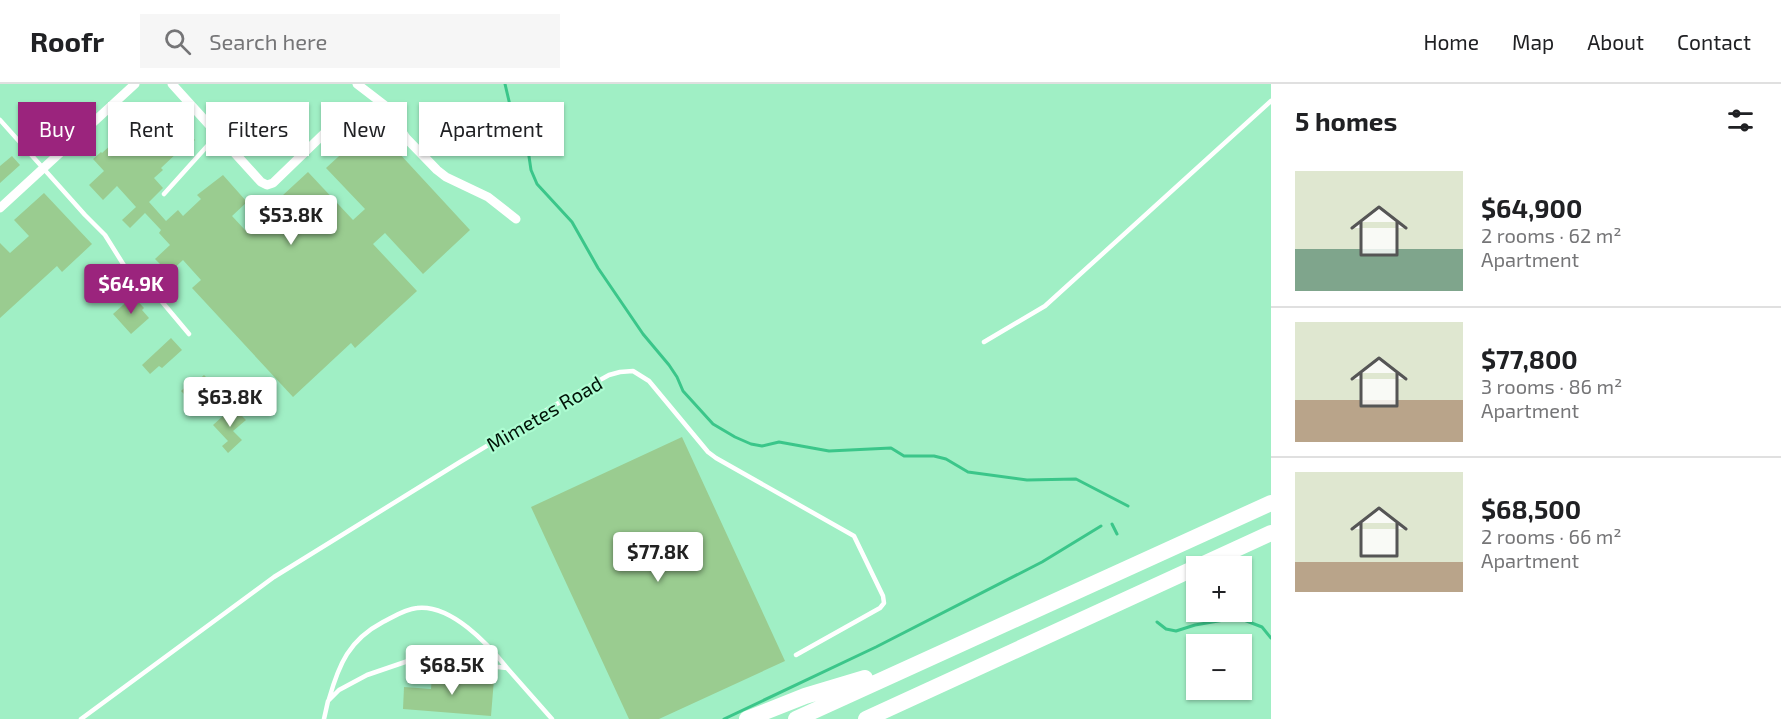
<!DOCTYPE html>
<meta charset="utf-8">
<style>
:root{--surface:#fff;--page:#f6f6f6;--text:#202124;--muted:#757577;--line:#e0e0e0;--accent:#9b247d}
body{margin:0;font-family:"Exo 2",sans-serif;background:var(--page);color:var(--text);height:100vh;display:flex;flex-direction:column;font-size:22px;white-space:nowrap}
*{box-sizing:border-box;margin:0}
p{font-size:20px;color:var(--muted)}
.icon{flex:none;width:33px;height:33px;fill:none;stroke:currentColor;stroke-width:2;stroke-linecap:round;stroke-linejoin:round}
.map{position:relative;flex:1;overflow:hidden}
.panel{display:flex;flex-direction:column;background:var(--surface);width:510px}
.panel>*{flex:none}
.hud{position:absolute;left:18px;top:18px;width:570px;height:54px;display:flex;gap:12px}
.fabs{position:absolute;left:1186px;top:472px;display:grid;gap:12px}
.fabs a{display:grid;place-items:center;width:66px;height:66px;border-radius:0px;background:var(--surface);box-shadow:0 2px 4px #0004;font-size:30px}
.price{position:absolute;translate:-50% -51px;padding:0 14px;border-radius:6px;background:#fff;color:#222;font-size:20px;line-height:39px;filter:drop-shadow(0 2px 3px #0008)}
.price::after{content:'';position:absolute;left:50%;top:36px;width:18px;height:14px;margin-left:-9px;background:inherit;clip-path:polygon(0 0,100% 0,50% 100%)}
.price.on{background:var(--accent);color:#fff}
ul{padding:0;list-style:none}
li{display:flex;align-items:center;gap:18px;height:150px;padding:0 24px}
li+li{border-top:2px solid var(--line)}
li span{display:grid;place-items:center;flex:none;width:168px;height:120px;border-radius:0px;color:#555}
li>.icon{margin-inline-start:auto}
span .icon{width:72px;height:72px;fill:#fffc;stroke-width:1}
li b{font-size:26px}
h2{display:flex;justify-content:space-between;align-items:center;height:72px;padding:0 24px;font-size:26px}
.chip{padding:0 21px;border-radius:0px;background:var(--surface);box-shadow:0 2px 4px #0004;font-size:21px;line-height:54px}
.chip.on{background:var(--accent);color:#fff}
header{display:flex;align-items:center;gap:36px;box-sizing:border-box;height:84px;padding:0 30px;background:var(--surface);border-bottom:2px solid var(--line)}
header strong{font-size:28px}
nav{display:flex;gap:33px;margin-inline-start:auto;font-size:21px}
.search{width:420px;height:54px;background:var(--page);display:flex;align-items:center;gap:15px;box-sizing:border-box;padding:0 21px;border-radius:0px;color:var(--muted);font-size:22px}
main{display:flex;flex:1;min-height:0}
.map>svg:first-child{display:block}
</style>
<header>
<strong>Roofr</strong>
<div class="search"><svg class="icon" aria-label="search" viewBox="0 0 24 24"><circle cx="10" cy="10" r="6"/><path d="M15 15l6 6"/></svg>Search here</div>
<nav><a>Home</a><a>Map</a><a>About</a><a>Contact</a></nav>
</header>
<main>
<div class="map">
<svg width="1271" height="635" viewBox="0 0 1271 635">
<rect width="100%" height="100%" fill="#a0efc5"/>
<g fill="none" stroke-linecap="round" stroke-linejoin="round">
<path stroke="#3bc68a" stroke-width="3" d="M505 0 513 34 527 59 531 86 537 100 572 138 598 184 643 250 669 281 677 293 683 307 713 340 735 353 751 360 762 362 779 358 829 367 891 364 904 372H934L946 375 968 388 1027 396 1076 395 1128 422
M1112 440 1117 450
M1157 538 1166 545 1176 547 1195 541 1224 536H1244L1262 543 1271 554
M724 635 876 563 1042 478 1101 442"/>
</g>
<path fill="#9acc90" d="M167 28 185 48 186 47 195 56 181 68 179 67 161 84 163 86 154 94 163 104 149 118 166 137 178 126 183 132 201 115 197 111 223 91 247 118 232 132 245 146 308 88 353 136 365 125 326 84 373 41 470 146 423 190 385 149 373 160 417 207 355 264 351 259 293 313 192 204 201 196 183 176 169 189 155 175 170 161 159 149 161 146 145 129 130 144 122 136 136 123 117 102 103 116 89 101 104 87 93 75 101 68 102 69 134 40 132 37 141 29 152 42Z
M12 72 20 81 0 99V82Z
M44 109 92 160 62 188 57 182 0 234V159L10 169 29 152 14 136Z
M133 212 144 224 142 226 149 234 131 250 113 230Z
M171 254 182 266 162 284 159 282 150 290 142 281Z
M204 291 214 301 195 321 181 307 190 299 192 302Z
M233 323 246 336 233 347 242 356 228 369 222 362 228 357 213 341Z
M682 353 785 577 659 635H629L531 423Z
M432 591 494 595 491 632 403 625 404 603 431 605Z"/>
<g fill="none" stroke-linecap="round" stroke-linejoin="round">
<path stroke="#fff" stroke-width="4.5" d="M0 36 85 131 105 151 125 183 158 213 189 250
M164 110 218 50
M984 258 1045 222 1271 17
M329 615C339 580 349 556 383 538 393 533 405 525 417 524 451 520 488 560 507 584
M81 635 274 493 460 378 555 321 609 291 620 288 633 287 649 297 708 368 716 374 854 452 883 512 884 519 880 524 796 571
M324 635 328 617 339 606 367 591 408 577 426 575 507 584 552 635"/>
<path stroke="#fff" stroke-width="9" d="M172 0 261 98 267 101 273 99 336 38
M357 0 387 23 406 54 437 86 446 93 488 113 516 135
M0 124 135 0"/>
<path stroke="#fff" stroke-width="16" d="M1197 483 1271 449
M747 635 805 612 865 594
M796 635 1271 419
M866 635 1197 483"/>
</g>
<g text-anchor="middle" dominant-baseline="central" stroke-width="4.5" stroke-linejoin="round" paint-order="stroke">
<g font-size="20" fill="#001207" stroke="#adfcd2">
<text transform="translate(544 329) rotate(-30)">Mimetes Road</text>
</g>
</g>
</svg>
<div class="fabs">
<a>+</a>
<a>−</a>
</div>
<b class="price" style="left:291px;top:162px">$53.8K</b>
<b class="price on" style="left:131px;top:231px">$64.9K</b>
<b class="price" style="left:230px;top:344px">$63.8K</b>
<b class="price" style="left:658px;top:499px">$77.8K</b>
<b class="price" style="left:452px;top:612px">$68.5K</b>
<div class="hud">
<a class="chip on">Buy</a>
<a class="chip">Rent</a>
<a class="chip">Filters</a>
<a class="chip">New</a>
<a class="chip">Apartment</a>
</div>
</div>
<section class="panel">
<h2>5 homes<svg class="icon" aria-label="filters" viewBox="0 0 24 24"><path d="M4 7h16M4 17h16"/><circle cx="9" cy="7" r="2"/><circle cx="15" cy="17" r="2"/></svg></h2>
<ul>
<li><span style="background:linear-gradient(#dfe7d0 65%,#7fa58c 0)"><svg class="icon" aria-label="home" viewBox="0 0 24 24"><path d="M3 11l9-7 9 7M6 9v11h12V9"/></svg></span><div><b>$64,900</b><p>2 rooms · 62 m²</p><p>Apartment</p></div></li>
<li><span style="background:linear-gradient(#dfe7d0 65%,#b9a48a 0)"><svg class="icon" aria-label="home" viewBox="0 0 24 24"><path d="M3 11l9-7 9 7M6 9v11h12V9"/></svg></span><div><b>$77,800</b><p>3 rooms · 86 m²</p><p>Apartment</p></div></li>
<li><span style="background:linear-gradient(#dfe7d0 75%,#b9a48a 0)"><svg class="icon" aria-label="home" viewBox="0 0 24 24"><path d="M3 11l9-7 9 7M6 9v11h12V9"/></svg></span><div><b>$68,500</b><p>2 rooms · 66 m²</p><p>Apartment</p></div></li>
</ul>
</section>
</main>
